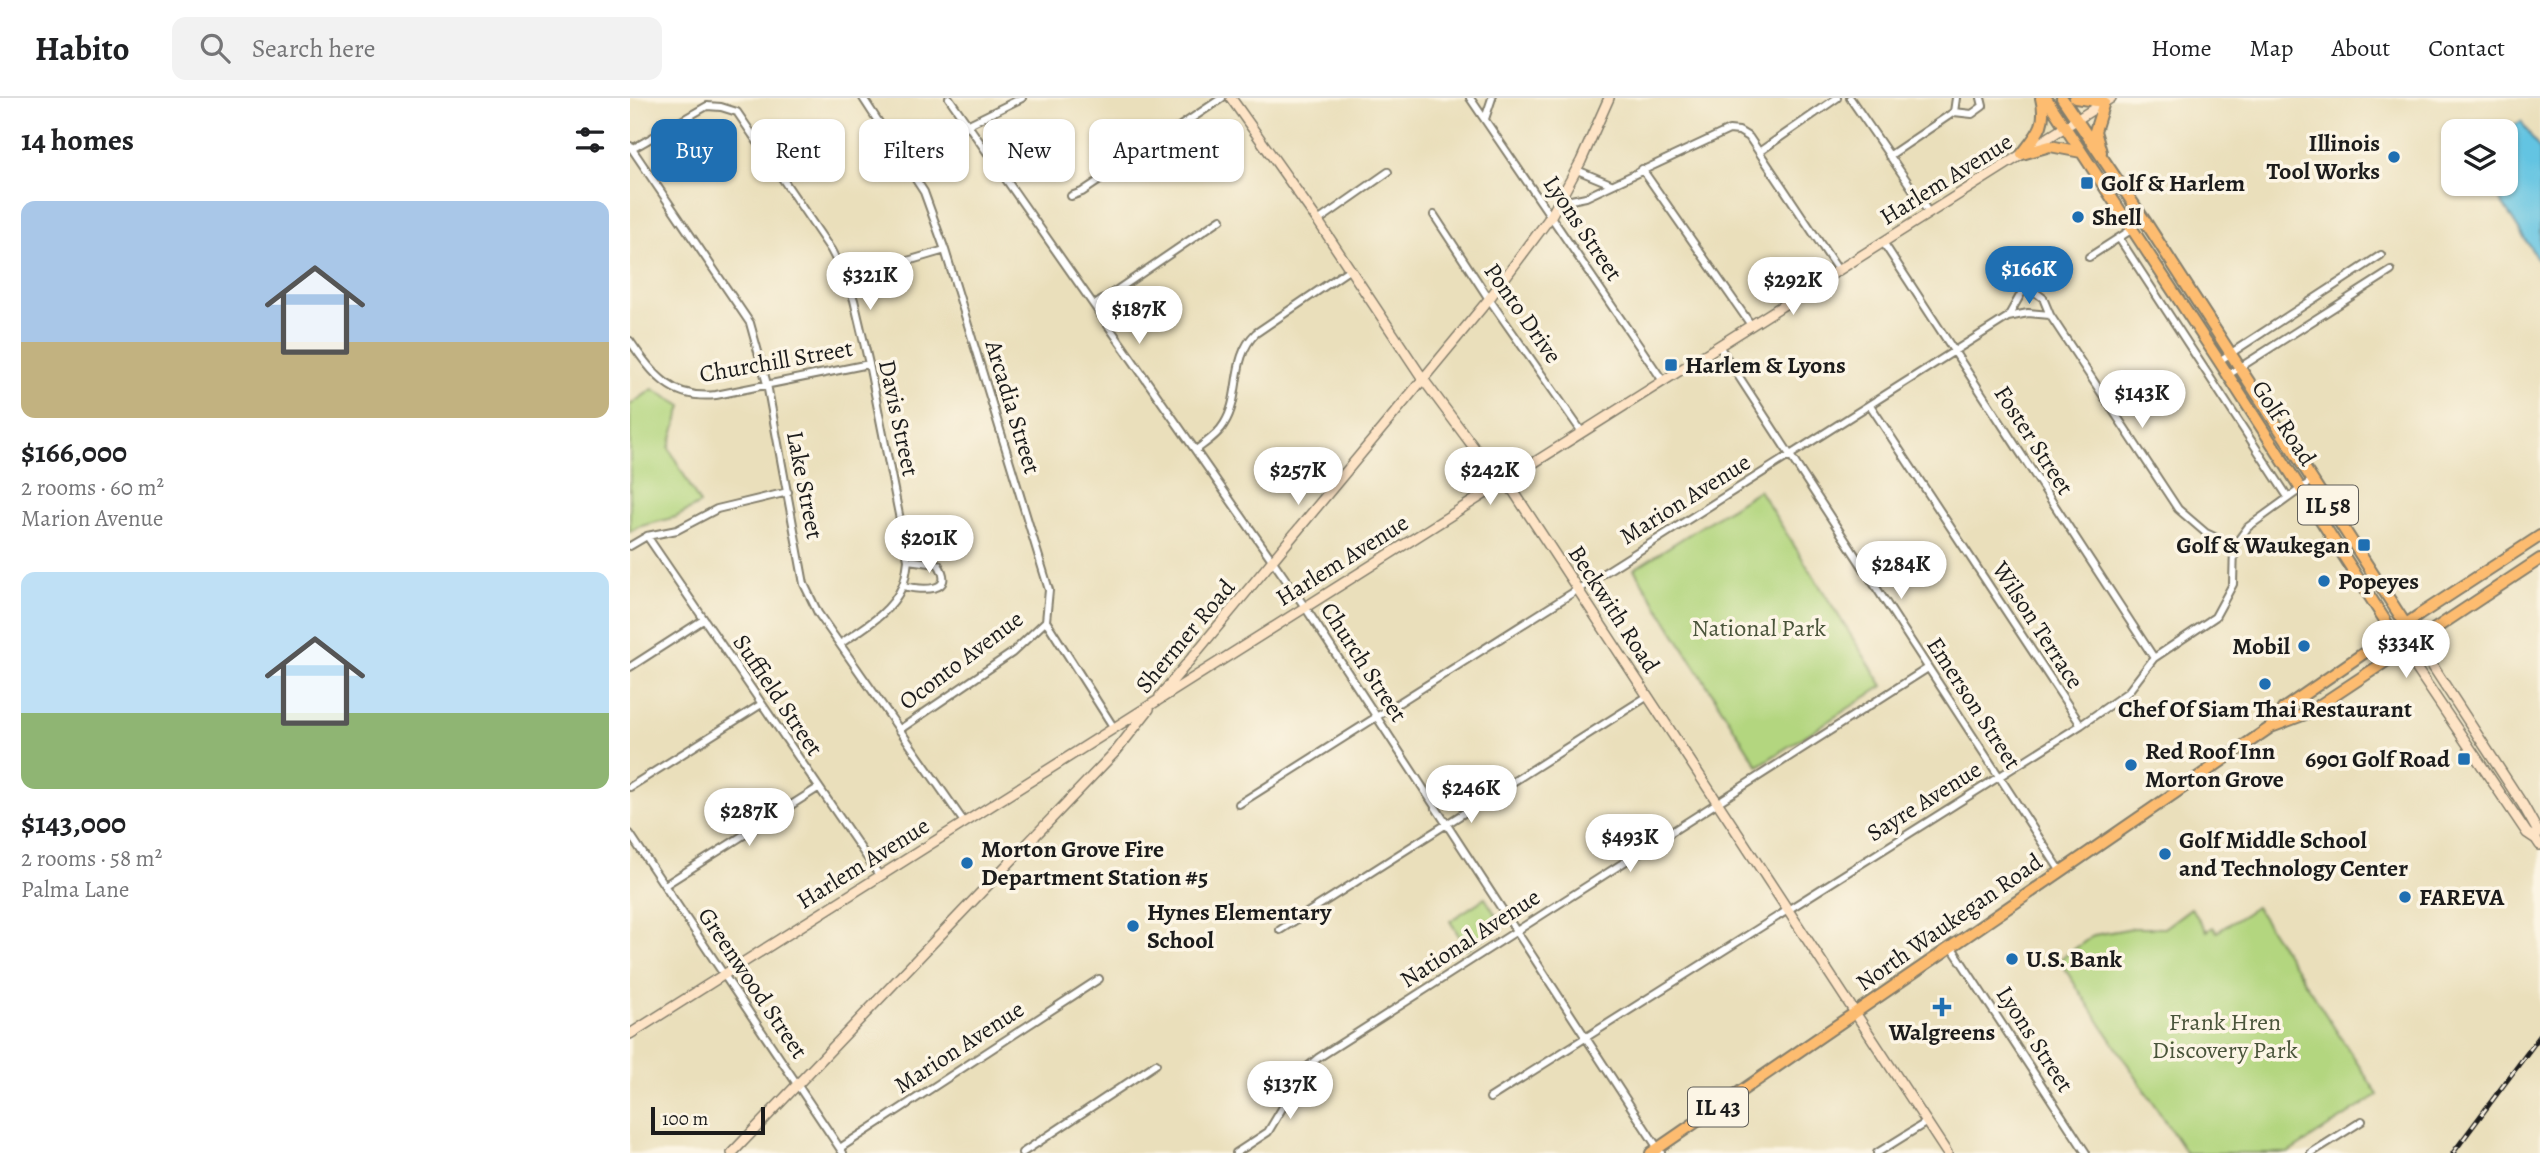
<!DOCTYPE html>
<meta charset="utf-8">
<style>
:root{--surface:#fff;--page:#f2f2f2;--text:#202124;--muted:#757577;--line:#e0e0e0;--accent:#1f6fb2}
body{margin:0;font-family:Alegreya,serif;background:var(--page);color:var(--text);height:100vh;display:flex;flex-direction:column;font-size:26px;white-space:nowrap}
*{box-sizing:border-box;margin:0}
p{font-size:23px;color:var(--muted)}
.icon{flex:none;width:38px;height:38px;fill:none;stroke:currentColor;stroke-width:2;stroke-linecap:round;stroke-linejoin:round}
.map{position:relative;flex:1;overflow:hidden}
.drawer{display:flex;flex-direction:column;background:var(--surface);width:630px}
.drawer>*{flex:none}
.top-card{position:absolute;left:21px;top:21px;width:665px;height:63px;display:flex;gap:14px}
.controls{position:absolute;left:1811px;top:21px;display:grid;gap:14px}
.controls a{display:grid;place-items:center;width:77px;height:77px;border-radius:14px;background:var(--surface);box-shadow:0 2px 5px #0004;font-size:35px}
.scale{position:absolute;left:21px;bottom:18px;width:114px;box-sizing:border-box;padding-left:7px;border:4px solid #1c1c1c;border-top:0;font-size:19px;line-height:24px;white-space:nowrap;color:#1c1c1c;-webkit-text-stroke:5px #fcf5e5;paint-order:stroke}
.price{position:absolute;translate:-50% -60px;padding:0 16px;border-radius:24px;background:#fff;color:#222;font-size:23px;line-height:46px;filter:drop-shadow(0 2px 4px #0008)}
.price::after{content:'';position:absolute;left:50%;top:42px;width:21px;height:16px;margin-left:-10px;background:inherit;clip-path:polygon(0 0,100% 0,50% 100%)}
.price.active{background:var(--accent);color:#fff}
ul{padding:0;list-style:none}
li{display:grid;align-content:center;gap:14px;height:371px;padding:0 21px}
li span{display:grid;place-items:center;height:217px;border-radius:14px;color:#555}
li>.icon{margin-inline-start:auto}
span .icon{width:126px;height:126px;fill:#fffc;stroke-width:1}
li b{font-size:30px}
h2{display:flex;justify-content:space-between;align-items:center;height:84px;padding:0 21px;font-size:30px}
.tag{padding:0 24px;border-radius:14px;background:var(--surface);box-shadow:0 2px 5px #0004;font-size:24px;line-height:63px}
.tag.active{background:var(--accent);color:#fff}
header{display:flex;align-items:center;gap:42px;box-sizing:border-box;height:98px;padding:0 35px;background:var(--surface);border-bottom:2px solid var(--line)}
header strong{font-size:33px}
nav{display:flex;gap:38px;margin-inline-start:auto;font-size:24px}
.search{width:490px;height:63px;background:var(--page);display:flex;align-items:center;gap:18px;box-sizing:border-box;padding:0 24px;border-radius:14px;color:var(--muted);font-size:26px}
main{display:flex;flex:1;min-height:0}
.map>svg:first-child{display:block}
</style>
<header>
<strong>Habito</strong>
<div class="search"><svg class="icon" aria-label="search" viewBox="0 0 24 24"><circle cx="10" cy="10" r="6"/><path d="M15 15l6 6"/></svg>Search here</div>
<nav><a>Home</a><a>Map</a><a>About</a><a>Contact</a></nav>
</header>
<main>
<section class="drawer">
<h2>14 homes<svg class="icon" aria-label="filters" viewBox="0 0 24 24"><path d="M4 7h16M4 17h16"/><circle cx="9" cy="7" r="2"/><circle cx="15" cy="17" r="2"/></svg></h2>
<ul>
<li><span style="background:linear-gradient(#a9c7e8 65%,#c2b280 0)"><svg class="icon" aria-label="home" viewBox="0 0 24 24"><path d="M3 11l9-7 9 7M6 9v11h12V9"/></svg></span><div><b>$166,000</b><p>2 rooms · 60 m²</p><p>Marion Avenue</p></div></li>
<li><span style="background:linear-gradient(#bfe0f5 65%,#8fb573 0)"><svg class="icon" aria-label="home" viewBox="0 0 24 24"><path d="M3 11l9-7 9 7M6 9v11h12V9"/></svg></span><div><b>$143,000</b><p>2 rooms · 58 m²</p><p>Palma Lane</p></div></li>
</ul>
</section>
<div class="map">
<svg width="1910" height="1055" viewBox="0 0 1910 1055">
<rect width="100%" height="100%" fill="#fcf5e5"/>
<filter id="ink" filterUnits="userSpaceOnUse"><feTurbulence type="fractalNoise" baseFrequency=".0143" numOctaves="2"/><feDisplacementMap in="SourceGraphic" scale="14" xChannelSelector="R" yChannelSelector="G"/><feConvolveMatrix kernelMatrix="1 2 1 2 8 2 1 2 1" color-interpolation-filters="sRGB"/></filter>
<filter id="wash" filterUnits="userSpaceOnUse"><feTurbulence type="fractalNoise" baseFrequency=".00686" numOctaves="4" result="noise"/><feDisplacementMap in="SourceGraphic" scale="28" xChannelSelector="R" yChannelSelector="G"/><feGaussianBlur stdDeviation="1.57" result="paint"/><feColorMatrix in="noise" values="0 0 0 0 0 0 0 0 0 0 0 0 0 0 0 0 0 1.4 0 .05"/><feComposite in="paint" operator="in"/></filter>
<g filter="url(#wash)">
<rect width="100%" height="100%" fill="#eadfbb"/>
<path fill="#b3d67f" stroke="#68794e" stroke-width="2" d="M23 291 52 308 39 350 70 406 46 419 8 429 0 434V307Z
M1129 392 1253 588 1128 668 1004 471Z
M855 800 873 828 837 851 820 823Z
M1626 809 1748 997 1658 1055H1556L1429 862 1464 837 1503 830H1534L1561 810 1577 833 1583 829 1587 834Z"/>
<path fill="#64c4e2" stroke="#40707f" stroke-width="2" d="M1891 23 1910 52V165L1860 86H1876L1875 33Z"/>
</g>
<g filter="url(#ink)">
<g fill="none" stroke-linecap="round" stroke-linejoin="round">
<defs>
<path id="street" d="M233 0 294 94 315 152 419 492 416 523 484 630
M319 0 675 509 1031 1055
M840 0 1033 283
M1220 0 1299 115
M1324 14 1342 16 1353 8 1351 0
M855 21 862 0
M0 48 120 225 137 286 174 486 188 515 334 724
M2 51 77 8 91 9 107 14 201 152 216 181 224 202 239 266 278 462C277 470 276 481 272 489 260 516 233 530 210 546
M1129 54 1207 0
M1259 58 1324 14 1326 0
M278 67 339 26 392 0
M1012 71 1121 227
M947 72 981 86
M441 98 452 94 592 0
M932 101 941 102 956 99 1099 32 1109 33 1119 39 1208 172
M804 117 859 201 952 334
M688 123 758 74
M1489 140 1658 399
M1253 144 1524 560
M1459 159 1501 132
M216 181 315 152
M465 207 591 121
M1378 219 1392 194 1401 191 1413 200 1420 217 1548 411 1576 435 1604 448
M0 243C23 276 41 302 86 297L239 266
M1089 248 1430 772
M1589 263 1751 157
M1598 277 1761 173
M1240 307 1451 627
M566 352C575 345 588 337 594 326 612 298 600 260 626 235L720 171
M17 438 249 777
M0 448 17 438 47 432 87 411 158 394
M273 488C291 492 327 496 308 466L278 462
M0 569 73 522
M269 632 382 555 416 523
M0 689 130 607
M609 706 1378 219 1398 215 1420 217
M0 736 213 1055
M35 787 188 690
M650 832 1018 598
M1321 848 1456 1055
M860 1000 1451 627 1498 594 1524 560 1585 519 1603 486 1604 448 1618 429 1683 382
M210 1050 469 881
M392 1055 526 966
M606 1055 638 1034 676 970 688 960 1298 570
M1247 1055 1297 1024
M1681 1055 1732 1023"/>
<path id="secondary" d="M601 0 688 123 793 281 845 351 884 394 1317 1055
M1787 544 1893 707 1907 732 1906 741
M1774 552 1897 735 1906 741 1910 747
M530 598 793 281 859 201 921 118 951 63 979 0
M0 936 1481 0
M102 1055 487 652 519 611"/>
<path id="primary" d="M1416 0 1589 263 1774 552
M1432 0 1515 123 1787 544
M1445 0 1474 4 1465 33 1471 54
M1392 56C1407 36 1418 27 1411 0
M1392 56 1420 48 1451 54
M1641 629 1653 611 1789 517 1910 438
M1021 1055 1641 629 1678 615 1910 461"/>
</defs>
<use href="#street" stroke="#837e6c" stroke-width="10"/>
<use href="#secondary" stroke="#837e6c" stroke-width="12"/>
<use href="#primary" stroke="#837e6c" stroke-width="14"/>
<use href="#street" stroke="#fff" stroke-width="6"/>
<use href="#secondary" stroke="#fee4c6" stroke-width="9"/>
<use href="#primary" stroke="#fdbc70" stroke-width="10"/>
<defs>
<path id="rail" d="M1823 1055 1910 938"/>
</defs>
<use href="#rail" stroke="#1c1c1c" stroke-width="5"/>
<use href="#rail" stroke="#fcf5e5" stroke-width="2.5" stroke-dasharray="8" stroke-linecap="butt"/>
</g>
</g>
<g fill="#1f6fb2" stroke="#fcf5e5" stroke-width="2.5">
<circle cx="1764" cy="59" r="7"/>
<rect x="1450" y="78" width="14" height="14" rx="3.5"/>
<circle cx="1448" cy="119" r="7"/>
<rect x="1034" y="260" width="14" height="14" rx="3.5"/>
<rect x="1727" y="440" width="14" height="14" rx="3.5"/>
<circle cx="1694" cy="483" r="7"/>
<circle cx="1674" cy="548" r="7"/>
<circle cx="1635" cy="586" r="7"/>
<rect x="1827" y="654" width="14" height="14" rx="3.5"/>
<circle cx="1501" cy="667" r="7"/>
<circle cx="1535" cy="756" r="7"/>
<circle cx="337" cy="765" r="7"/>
<circle cx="1775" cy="799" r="7"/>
<circle cx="503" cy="828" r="7"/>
<circle cx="1382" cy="861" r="7"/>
<path d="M1308.5 898.5h7v7h7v7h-7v7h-7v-7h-7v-7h7z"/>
</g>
<g text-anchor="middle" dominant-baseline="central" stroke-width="7" stroke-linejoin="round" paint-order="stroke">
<g fill="#fcf5e5" stroke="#5f5d58" stroke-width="2">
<rect x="1668" y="387.5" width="60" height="39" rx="5"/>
<rect x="1058" y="989.5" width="60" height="39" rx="5"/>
</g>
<g font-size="23" font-weight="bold" fill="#1c1c1c">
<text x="1698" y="407">IL 58</text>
<text x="1088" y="1009">IL 43</text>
</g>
<g font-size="24" font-weight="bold" fill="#1c1c1c" stroke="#fcf5e5" text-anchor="start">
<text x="1750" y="45" text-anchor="end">Illinois<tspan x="1750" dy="28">Tool Works</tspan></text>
<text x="1471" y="85">Golf &amp; Harlem</text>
<text x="1462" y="119">Shell</text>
<text x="1055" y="267">Harlem &amp; Lyons</text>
<text x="1720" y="447" text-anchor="end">Golf &amp; Waukegan</text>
<text x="1708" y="483">Popeyes</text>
<text x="1660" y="548" text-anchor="end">Mobil</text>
<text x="1635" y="611" text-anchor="middle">Chef Of Siam Thai Restaurant</text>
<text x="1515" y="653">Red Roof Inn<tspan x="1515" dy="28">Morton Grove</tspan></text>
<text x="1820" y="661" text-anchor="end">6901 Golf Road</text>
<text x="1549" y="742">Golf Middle School<tspan x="1549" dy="28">and Technology Center</tspan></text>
<text x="351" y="751">Morton Grove Fire<tspan x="351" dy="28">Department Station #5</tspan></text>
<text x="1789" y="799">FAREVA</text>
<text x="517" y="814">Hynes Elementary<tspan x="517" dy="28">School</tspan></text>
<text x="1396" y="861">U.S. Bank</text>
<text x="1312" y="934" text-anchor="middle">Walgreens</text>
</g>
<g font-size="24" fill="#1c1c1c" stroke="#fcf5e5">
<text transform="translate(1316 81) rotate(-32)">Harlem Avenue</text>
<text transform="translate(953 130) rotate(56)">Lyons Street</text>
<text transform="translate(893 215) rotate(55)">Ponto Drive</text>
<text transform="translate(146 263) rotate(-10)">Churchill Street</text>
<text transform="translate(383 309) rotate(73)">Arcadia Street</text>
<text transform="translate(269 320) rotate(78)">Davis Street</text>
<text transform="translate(1654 325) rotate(57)">Golf Road</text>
<text transform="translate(1404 342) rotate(57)">Foster Street</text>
<text transform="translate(175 387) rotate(79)">Lake Street</text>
<text transform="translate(1055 401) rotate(-32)">Marion Avenue</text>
<text transform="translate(712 462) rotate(-32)">Harlem Avenue</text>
<text transform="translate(984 511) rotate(57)">Beckwith Road</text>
<text transform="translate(1408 527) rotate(57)">Wilson Terrace</text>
<text transform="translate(555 538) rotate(-50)">Shermer Road</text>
<text transform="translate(331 562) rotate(-37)">Oconto Avenue</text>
<text transform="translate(734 564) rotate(57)">Church Street</text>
<text transform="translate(148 597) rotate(56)">Suffield Street</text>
<text transform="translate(1344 605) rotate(57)">Emerson Street</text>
<text transform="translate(1294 703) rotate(-32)">Sayre Avenue</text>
<text transform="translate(233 765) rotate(-32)">Harlem Avenue</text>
<text transform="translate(1319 824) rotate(-35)">North Waukegan Road</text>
<text transform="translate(840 840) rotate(-33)">National Avenue</text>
<text transform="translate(123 885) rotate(56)">Greenwood Street</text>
<text transform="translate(1405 941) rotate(57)">Lyons Street</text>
<text transform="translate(329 949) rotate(-33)">Marion Avenue</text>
</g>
<g font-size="24" fill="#49543a" stroke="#fcf5e5">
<text x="1129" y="530">National Park</text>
<text x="1595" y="924">Frank Hren<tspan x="1595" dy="28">Discovery Park</tspan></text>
</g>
</g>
</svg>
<div class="controls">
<a><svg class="icon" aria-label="layers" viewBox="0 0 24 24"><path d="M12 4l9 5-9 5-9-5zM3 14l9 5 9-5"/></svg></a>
</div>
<div class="scale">100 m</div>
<b class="price active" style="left:1399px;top:208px">$166K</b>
<b class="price" style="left:240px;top:214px">$321K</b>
<b class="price" style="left:1163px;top:219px">$292K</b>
<b class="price" style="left:509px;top:248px">$187K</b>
<b class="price" style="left:1512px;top:332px">$143K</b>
<b class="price" style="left:668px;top:409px">$257K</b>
<b class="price" style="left:860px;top:409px">$242K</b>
<b class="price" style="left:299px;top:477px">$201K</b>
<b class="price" style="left:1271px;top:503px">$284K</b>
<b class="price" style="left:1776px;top:582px">$334K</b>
<b class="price" style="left:841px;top:727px">$246K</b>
<b class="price" style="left:119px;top:750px">$287K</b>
<b class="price" style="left:1000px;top:776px">$493K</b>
<b class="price" style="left:660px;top:1023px">$137K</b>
<div class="top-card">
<a class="tag active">Buy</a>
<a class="tag">Rent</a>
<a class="tag">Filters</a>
<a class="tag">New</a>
<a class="tag">Apartment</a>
</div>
</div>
</main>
